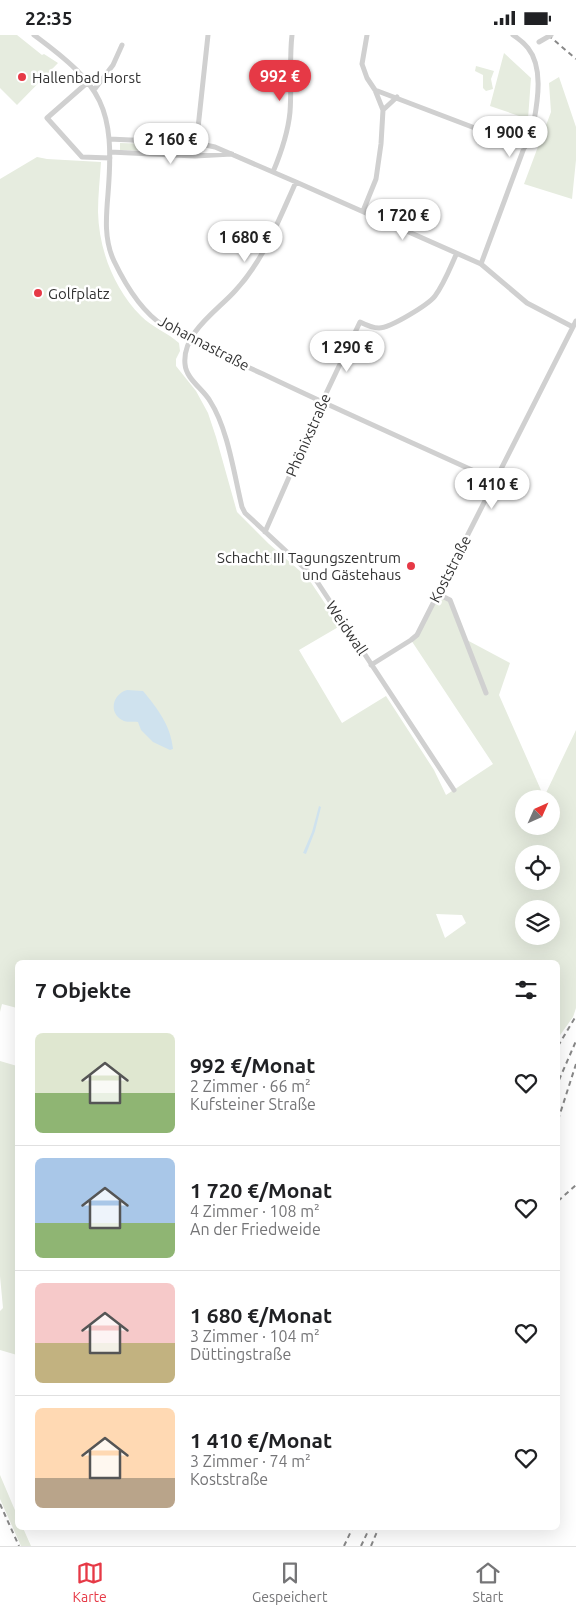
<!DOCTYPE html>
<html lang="de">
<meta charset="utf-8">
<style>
:root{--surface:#fff;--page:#f2f2f2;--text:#202124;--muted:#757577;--line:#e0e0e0;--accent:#e63946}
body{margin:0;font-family:Ubuntu,sans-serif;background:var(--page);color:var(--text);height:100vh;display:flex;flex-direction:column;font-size:19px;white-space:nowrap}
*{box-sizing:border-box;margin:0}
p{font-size:16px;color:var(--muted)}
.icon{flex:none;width:28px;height:28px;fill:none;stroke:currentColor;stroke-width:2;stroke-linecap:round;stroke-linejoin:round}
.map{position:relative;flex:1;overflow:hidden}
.side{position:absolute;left:15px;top:925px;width:545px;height:570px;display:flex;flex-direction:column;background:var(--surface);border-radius:8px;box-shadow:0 5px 20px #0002}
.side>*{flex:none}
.needle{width:32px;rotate:45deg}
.controls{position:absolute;left:515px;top:755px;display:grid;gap:10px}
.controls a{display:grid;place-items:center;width:45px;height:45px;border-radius:50%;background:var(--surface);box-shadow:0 5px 20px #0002;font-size:25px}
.price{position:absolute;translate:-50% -42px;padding:0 11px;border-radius:18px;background:#fff;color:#222;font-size:16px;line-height:32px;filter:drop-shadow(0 1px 2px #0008)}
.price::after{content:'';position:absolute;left:50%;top:30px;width:15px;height:11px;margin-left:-8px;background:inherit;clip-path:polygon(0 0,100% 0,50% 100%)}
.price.selected{background:var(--accent);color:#fff}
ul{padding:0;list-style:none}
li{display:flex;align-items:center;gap:15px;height:125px;padding:0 20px}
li+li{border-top:1px solid var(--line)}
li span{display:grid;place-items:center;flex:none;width:140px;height:100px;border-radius:8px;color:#555}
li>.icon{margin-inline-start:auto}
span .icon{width:60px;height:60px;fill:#fffc;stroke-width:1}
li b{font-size:21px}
h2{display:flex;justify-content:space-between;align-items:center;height:60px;padding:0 20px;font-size:21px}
.status{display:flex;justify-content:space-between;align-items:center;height:35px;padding:0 25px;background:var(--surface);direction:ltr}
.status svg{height:14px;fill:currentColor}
.tabs{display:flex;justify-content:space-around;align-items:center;height:70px;border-top:1px solid var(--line);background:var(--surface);font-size:14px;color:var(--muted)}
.tabs a{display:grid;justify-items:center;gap:2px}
.tabs .selected{color:var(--accent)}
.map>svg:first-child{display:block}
</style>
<div class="status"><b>22:35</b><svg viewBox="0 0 49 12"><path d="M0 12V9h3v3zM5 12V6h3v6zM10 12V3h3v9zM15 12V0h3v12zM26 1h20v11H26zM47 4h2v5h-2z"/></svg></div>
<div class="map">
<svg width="576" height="1511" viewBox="0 0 576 1511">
<rect width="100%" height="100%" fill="#fff"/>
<path fill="#e6ecdf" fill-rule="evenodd" d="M0 0H17L42 20 44 19 58 28 17 70 0 53Z
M504 18 531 43 528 84 490 71Z
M476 31 494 36 491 44 493 54 486 56 483 53V40L475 36Z
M559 42 576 92V125L572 164 524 149 551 77 549 48Z
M120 108 188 110V117L120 115Z
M37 122 47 124 101 127C100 143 98 160 98 177 99 215 114 254 141 281 152 292 168 298 179 308L180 316 176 324V331L196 356 208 378 216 402 237 477 269 509 308 543 340 591 299 615 342 688 386 661 434 735 446 760 493 729 411 605 417 600 438 559 450 565 465 604 510 628 499 660 544 762 576 695V973L573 982 558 1003V928H18L17 973 2 969 0 977V144ZM524 764H551V791H524ZM524 819H551V846H524ZM524 874H551V901H524ZM436 879 462 880 466 888 445 903Z
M0 1026 17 1031V1320L0 1315V1276L3 1273 0 1241Z
M0 1440 17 1480 18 1492 23 1493 31 1511H21L0 1464Z"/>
<path fill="#cfe2ee" d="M127 655 143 656C158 674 171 691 173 714L170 715 153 707 141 695 138 687C133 686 127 688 122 685 108 677 113 659 127 655Z
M319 771 321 772 315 796 306 819 303 818 312 797Z"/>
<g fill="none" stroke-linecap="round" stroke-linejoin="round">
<path stroke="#d0d0d0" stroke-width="5" d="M34 0C103 51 115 72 108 159 106 182 104 205 114 226 125 249 142 277 164 291 195 310 230 324 263 339 340 376 418 410 496 446
M88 47 47 83 82 122 110 123
M94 55 113 30 122 10
M375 55 525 112
M383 75 397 62
M109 104 196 108 215 112 296 147 481 229 527 268 573 292
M110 117 195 121 232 119
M195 121 208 0
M273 137C281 118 288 98 290 77 292 51 289 26 292 0
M296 147C279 184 264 225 235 256 217 276 182 298 185 329 186 344 203 354 210 366 228 394 234 439 242 472L245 478 314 542 454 755
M363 176 376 144 381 109 383 75 375 55 367 43 362 29 367 0
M481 229 534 86C538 64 543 32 528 13 524 8 519 4 513 0
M265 497 322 367 360 287C366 290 372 293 379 293 390 293 428 270 435 261 444 249 450 233 456 220
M438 559 450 565 486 658
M371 630 411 605 417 600 576 286"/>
<path stroke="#888" stroke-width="2" stroke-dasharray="5 4" stroke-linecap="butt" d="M548 0 576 24
M558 1011 576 981
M559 1045 576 1006
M558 1085 576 1029
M558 1166 576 1150
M0 1469 19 1511
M344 1511 353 1492
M361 1511 370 1492
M371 1511 379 1492"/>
<path stroke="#d0d0d0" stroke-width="5" d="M539 7 551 0"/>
</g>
<g fill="#e63946" stroke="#fff" stroke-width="2">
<circle cx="22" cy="42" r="5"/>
<circle cx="38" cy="258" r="5"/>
<circle cx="411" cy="531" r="5"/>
</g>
<g text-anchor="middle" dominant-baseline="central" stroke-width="5" stroke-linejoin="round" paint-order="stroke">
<g font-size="15" fill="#333" stroke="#fff" text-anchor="start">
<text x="32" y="42">Hallenbad Horst</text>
<text x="48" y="258">Golfplatz</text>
<text x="401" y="522" text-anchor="end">Schacht III Tagungszentrum<tspan x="401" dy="17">und Gästehaus</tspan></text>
</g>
<g font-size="15" fill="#333" stroke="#fff">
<text transform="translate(204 308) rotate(28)">Johannastraße</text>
<text transform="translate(308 400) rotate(-66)">Phönixstraße</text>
<text transform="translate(450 534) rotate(-63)">Koststraße</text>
<text transform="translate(347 593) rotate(56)">Weidwall</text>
</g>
</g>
</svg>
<div class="controls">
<a><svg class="needle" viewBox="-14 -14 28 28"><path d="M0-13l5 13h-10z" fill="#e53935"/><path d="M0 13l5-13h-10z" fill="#757577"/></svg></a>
<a><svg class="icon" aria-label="locate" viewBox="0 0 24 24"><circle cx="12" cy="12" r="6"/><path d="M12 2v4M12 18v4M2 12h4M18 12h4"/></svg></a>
<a><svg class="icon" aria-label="layers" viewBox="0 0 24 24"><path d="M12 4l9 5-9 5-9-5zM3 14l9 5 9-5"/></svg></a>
</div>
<b class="price selected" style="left:280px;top:67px">992 €</b>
<b class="price" style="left:510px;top:123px">1 900 €</b>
<b class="price" style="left:171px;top:130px">2 160 €</b>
<b class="price" style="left:403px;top:206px">1 720 €</b>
<b class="price" style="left:245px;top:228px">1 680 €</b>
<b class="price" style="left:347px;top:338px">1 290 €</b>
<b class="price" style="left:492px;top:475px">1 410 €</b>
<section class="side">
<h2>7 Objekte<svg class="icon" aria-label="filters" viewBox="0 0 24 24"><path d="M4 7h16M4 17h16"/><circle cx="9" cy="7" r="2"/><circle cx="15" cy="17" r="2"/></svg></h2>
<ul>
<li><span style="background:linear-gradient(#dfe7d0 60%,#8fb573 0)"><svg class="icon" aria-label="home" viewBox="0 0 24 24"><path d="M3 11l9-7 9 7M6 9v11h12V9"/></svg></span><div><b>992 €/Monat</b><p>2 Zimmer · 66 m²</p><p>Kufsteiner Straße</p></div><svg class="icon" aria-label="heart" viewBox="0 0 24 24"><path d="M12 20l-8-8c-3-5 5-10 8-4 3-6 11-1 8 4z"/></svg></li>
<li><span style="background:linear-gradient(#a9c7e8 65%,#8fb573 0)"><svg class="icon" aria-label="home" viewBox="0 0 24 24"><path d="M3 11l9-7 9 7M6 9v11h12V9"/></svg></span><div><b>1 720 €/Monat</b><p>4 Zimmer · 108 m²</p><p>An der Friedweide</p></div><svg class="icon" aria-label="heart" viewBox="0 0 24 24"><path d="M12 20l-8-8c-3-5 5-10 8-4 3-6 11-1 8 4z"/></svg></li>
<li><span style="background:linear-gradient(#f6c9c9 60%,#c2b280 0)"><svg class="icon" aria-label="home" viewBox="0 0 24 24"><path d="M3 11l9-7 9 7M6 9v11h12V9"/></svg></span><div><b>1 680 €/Monat</b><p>3 Zimmer · 104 m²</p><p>Düttingstraße</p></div><svg class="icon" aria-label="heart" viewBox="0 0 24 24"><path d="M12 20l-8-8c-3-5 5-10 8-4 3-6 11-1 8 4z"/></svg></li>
<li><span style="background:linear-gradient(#ffd9b3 70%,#b9a48a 0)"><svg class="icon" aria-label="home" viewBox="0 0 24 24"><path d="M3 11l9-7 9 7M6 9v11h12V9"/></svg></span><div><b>1 410 €/Monat</b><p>3 Zimmer · 74 m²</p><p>Koststraße</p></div><svg class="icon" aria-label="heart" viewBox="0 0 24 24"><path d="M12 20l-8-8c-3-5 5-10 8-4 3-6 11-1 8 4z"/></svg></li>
</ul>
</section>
</div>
<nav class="tabs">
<a class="selected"><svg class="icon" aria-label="map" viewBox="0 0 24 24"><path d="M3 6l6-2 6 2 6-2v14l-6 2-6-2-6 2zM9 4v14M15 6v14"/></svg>Karte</a>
<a><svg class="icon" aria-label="saved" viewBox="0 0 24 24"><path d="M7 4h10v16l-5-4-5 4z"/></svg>Gespeichert</a>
<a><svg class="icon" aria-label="home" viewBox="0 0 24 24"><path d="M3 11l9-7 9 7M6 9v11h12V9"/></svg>Start</a>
</nav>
